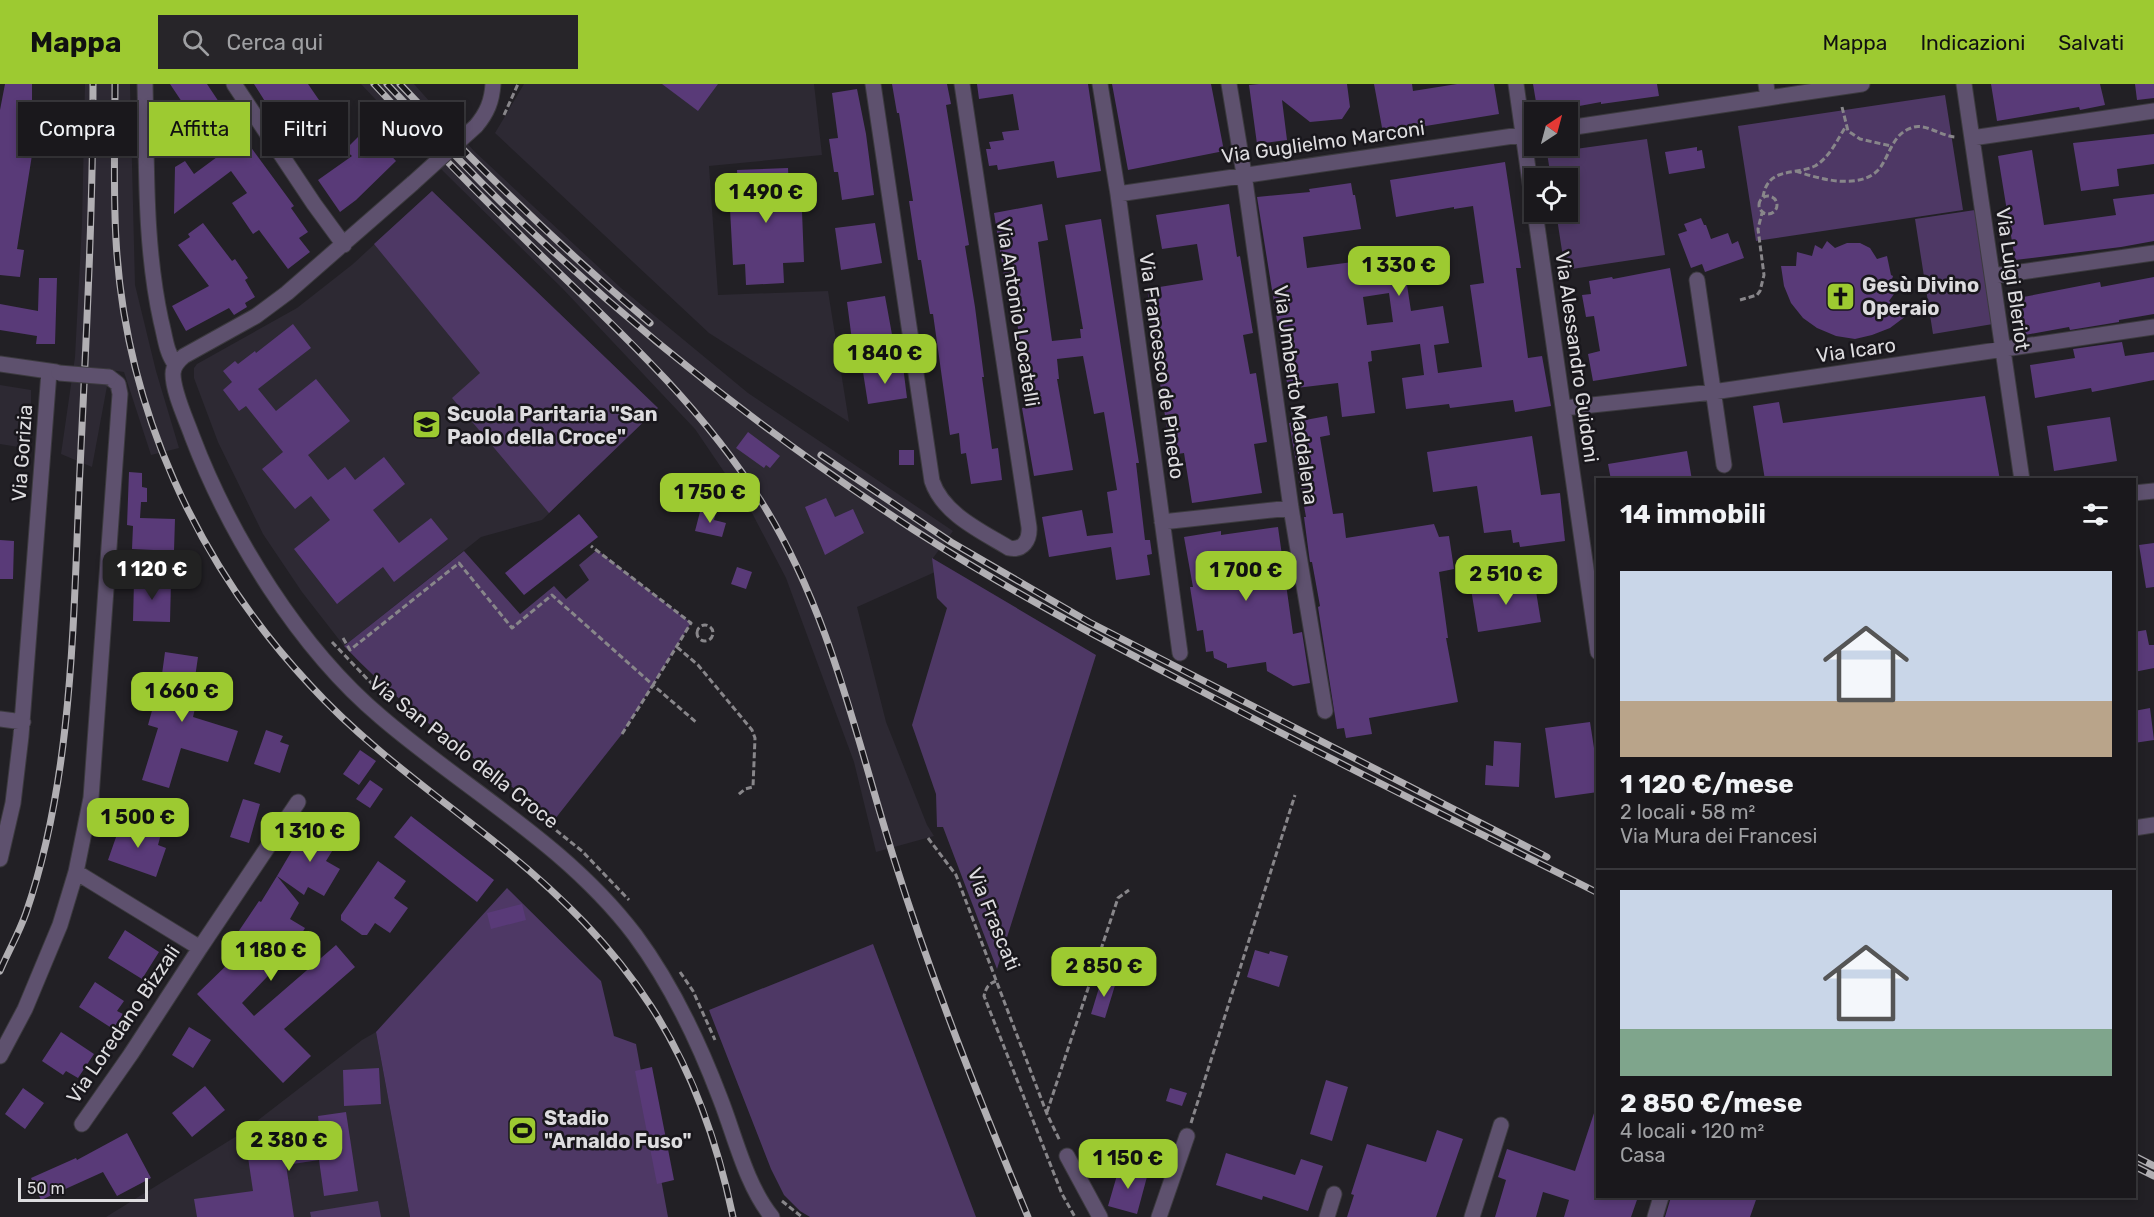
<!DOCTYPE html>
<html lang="it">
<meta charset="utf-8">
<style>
:root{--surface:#1a181c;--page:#272529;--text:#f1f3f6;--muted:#9fa0a3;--line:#38373b;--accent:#9dca31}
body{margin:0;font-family:Rubik,sans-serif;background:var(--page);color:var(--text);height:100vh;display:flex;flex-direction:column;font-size:22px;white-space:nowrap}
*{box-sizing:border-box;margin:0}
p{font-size:20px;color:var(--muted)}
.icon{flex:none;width:33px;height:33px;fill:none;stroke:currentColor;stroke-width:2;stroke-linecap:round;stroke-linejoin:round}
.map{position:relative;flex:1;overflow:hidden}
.details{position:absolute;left:1596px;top:394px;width:540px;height:720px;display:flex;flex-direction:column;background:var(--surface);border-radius:0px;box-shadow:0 3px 9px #0003,0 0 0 2px var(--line)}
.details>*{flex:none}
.hud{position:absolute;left:18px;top:18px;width:570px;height:54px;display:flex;gap:12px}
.needle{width:39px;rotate:36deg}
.fabs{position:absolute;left:1524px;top:18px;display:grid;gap:12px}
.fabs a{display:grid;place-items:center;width:54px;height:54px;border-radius:0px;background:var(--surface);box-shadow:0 3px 9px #0003,0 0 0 2px var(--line);font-size:30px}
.scale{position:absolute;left:18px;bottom:15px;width:130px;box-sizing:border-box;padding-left:6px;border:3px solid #dddcdf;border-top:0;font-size:16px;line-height:21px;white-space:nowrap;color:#dddcdf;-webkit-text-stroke:4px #19171c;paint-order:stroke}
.price{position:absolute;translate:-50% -51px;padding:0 14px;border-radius:12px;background:var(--accent);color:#111;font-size:20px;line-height:39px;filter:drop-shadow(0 2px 3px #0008)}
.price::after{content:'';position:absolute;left:50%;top:36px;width:18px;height:14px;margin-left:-9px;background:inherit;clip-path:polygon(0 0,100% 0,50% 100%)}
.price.selected{background:#222;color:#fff}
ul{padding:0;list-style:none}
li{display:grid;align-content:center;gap:12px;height:318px;padding:0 24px}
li+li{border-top:2px solid var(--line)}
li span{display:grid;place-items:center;height:186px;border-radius:0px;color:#555}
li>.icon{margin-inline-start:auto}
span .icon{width:108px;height:108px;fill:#fffc;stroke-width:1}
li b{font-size:26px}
h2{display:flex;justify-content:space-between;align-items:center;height:72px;padding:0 24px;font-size:26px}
.pill{padding:0 21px;border-radius:0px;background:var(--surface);box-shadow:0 3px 9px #0003,0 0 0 2px var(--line);font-size:21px;line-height:54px}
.pill.selected{background:var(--accent);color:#111}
header{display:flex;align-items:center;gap:36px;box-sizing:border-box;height:84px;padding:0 30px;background:var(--accent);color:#111}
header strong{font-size:28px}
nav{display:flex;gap:33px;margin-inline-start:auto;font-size:21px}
.search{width:420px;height:54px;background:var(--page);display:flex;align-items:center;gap:15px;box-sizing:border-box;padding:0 21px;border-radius:0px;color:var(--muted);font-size:22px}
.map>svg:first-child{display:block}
</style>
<header>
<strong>Mappa</strong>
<div class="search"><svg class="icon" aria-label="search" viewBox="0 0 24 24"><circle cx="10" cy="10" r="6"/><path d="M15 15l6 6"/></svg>Cerca qui</div>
<nav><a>Mappa</a><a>Indicazioni</a><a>Salvati</a></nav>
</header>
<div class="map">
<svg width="2154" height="1133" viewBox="0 0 2154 1133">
<rect width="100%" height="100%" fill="#222025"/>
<path fill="#2d2933" d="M85 0H130L135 201 156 287 179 364 151 371 124 288 110 286 92 383 61 370 75 273 82 140Z
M361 0H414L474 67 621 204 748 309 953 447 933 474 935 488 857 523 886 638 927 741 934 752 876 768 854 678 786 494 752 429 695 345 563 205 444 88Z
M524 0H814L822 71 709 82 718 211 828 207 849 338 709 249 495 49Z
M432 107 658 324 542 436 481 453 344 562 302 508 263 450 218 358 194 294V284L197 280 297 224 353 180Z
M0 301 31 306V365L0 360Z
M376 948 410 1133H106L240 1050 362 956Z"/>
<path fill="#4e3865" d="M1945 11 1963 126 1756 157 1738 42Z
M1647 55 1665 171 1565 186 1556 128H1568V94H1551L1547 69Z
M432 107 658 324 549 429 452 314 480 289 374 160Z
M1975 126 1993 240 1933 250 1915 135Z
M597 466 691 539 622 650 555 735C482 680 407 629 344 562L464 467 520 530 554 502 566 515 589 496 579 481Z
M932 474 1096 571 997 885 943 743H937L936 710 912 641 947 524 937 514Z
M507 804 601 897 614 952 636 960 668 1133H410L376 948Z
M873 860 976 1133H810L800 1127 784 1111 771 1085 709 926Z
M378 1117 381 1133H311L310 1128Z"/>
<path fill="#593a78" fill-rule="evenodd" d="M5 0H32V20L51 22 50 37 66 38 63 73 32 71 17 165 24 166 20 193 0 191V26Z
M170 0H207L231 36 294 122 291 124 308 148 299 154 310 168 288 185 259 146 253 150 232 119 247 109 231 87 174 130 175 83 185 77 194 90 217 73 188 32 190 30Z
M254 0H308L339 45 306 68 278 26 273 30Z
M662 0H718L698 27Z
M892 0H947L951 20 946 21 969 161 965 162 975 223 984 293H982L992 365 998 364 1002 396 971 400 966 369 961 370 959 349 950 351 933 230H930L921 176H918L909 117H913L899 29H897Z
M977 0H1088L1101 87 1057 94 1054 77 998 86 997 81 989 82 986 65H991L989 58 1004 56 1002 48 1019 46 1013 10 979 15Z
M1112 0H1211L1224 67 1128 86Z
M1259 0H1347L1350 23 1342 35 1310 38 1282 16 1287 56 1257 60 1249 1Z
M1374 0H1412L1413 7 1457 0H1494L1499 30 1383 49Z
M1533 0H1657L1659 12 1601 20V18L1563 25 1562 20 1545 23 1544 17 1536 18Z
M1991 0H2100L2105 21 2080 26 2079 23 1997 37Z
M2135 0H2154V14L2137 16Z
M857 5 866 50 874 111 842 116 838 88H834L829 55 838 54 832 9Z
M363 48 382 70 386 66 396 77 356 116 340 128 318 96 352 72 345 66Z
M2154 50V80L2117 85 2119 102 2081 107 2073 59Z
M1697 63V67L1702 66 1705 84 1669 90 1665 68Z
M2032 66 2044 141 2116 131 2113 115 2154 110V157L2121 163 2015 176 1998 72Z
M1505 78 1521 184H1516L1528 274 1542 272 1551 322 1515 328 1513 316 1450 324 1449 320 1406 325 1402 294 1424 291 1420 260 1371 267 1372 277 1368 278 1375 329 1342 333 1338 299 1288 305 1257 113 1310 108 1309 105 1351 99 1353 111H1355L1361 145 1303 153 1307 184 1368 176V179L1434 169 1438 196 1407 201 1411 227 1443 222 1449 259 1434 261 1438 289 1482 283 1470 201 1484 199 1473 122 1454 125V123L1396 133 1390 96ZM1389 209 1393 238 1367 241 1363 213Z
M788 84 789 103 801 102 804 178 783 179 784 199 746 201 745 180 733 181 729 106H738L737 86Z
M1042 120 1048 156 1038 158 1052 257 1081 254 1080 245H1083L1065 141 1101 135 1139 379H1136L1145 456H1150L1152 470 1147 471 1150 491 1116 496 1111 463 1049 473 1042 433 1082 426 1087 452 1113 449 1107 408 1117 406 1104 328 1094 330 1083 272 1057 275 1059 295H1057L1073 386 1034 392 1022 324 1029 323 1014 216 1008 217 994 129Z
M1229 120 1237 173 1240 172 1253 249 1243 251 1250 290 1256 289 1267 358 1254 360 1262 409 1192 419 1184 369 1171 371 1158 286 1160 285 1147 205 1203 196 1197 160 1162 165 1156 131Z
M1701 134 1704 141H1706L1711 155 1728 149 1732 160 1738 157 1744 174 1705 188 1702 180 1691 184 1678 150 1687 147 1684 140Z
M203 139 232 177 235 175 248 194 245 196 255 213 245 219 247 223 234 231 229 224 186 247 172 222 209 202 178 161 190 153 188 150Z
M875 139 882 179 841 186 835 144Z
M1827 157 1835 164 1847 159H1860L1870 164 1877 175 1887 172 1891 191 1893 192 1890 202 1897 206 1889 217 1906 232 1890 244 1872 251 1855 255 1836 252 1817 244 1803 234 1791 219 1784 202 1781 182H1796L1797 168 1812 172 1815 161 1822 165Z
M1670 184 1687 282 1593 297 1588 270 1600 267 1594 232 1586 233 1582 211 1591 210 1589 197 1612 193 1613 195Z
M2154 193V230L2119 236V238L2070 246 2069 243 2025 251 2018 214 2100 198 2101 203Z
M39 194H57L55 260H36L37 252 0 246V220L38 227Z
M885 212 893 256 853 264 847 218Z
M293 240 311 264 258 305 276 327 316 295 350 337 308 371 328 396 345 383 355 396 384 373 405 400 373 426 399 459 431 434 448 455 394 498 383 483 337 520 294 465 330 436 311 412 295 425 262 385 283 368 246 322 239 327 223 306 232 298 223 287 235 277 238 280 255 267 256 269Z
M2122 258 2125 272 2154 268V296L2092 308 2091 304 2035 314 2030 281 2075 274 2073 265Z
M903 282 907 314 868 320 863 288Z
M1985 312 2000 396H1765L1753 322 1779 318 1783 339Z
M1327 332 1330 351 1320 353 1333 430 1343 429 1346 454 1434 440 1439 453 1449 452 1454 485 1439 488 1448 554H1446L1458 618 1369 634 1372 650 1346 654 1344 644 1337 645 1318 523 1320 522 1312 478H1310L1309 471 1304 433H1306L1289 339Z
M2110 333 2117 377 2054 387 2047 342Z
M748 348 780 372 770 384 766 381 764 384 736 364Z
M1532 352 1541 411 1560 409 1565 457 1520 463 1519 458 1513 459 1511 446 1484 449 1477 402 1433 408 1427 368Z
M899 366H914V381H899Z
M1687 367 1692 396H1611L1608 380Z
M129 388 142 389V403L147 404V418H141L140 434 175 435 174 467 132 465 133 442 127 441Z
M826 414 835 433 853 425 864 449 825 471 805 423Z
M701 424 716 428 714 436 726 439 722 453 695 447Z
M579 430 598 453 524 511 505 489Z
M1278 443 1293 550 1302 548 1310 599 1293 602 1267 587 1266 578 1227 584V580L1214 574 1213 567 1206 568 1203 546 1197 547 1190 503H1193L1184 453 1221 447V451Z
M0 456 14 457 13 495H0Z
M2154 459V503L2146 504 2139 461Z
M737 483 752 488 746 505 731 500Z
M1534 495 1541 538 1478 548 1471 505Z
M134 497H171L170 538 133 537Z
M2146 546 2149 561H2154V584L2134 588V548Z
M165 568 198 573 192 614 197 616 193 633 238 647 228 678 181 664 169 704 142 696 158 644 148 641 158 605H160Z
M2150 624 2154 656 2134 659V627Z
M1590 638 1598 690V708L1555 714 1545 644Z
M266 646 283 652 280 658 289 661 280 689 254 680Z
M1494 657 1521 659 1519 703 1485 701 1486 681 1493 682Z
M360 666 376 677 359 701 343 690Z
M370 696 383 705 370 724 356 715Z
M243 715 260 720 249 759 230 753Z
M411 732 494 796 477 818 394 753Z
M122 736 161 750 158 761 166 764 156 793 108 776Z
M307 741 337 759 326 777 340 785 324 812 308 803 304 811 277 792Z
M378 777 406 797 394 814 408 824 390 849 375 839 367 851H362L341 836V831Z
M277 792 299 819 290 835 305 844 291 868 242 919 254 932 336 861 355 883 284 945 311 972 283 999 197 910 232 876 224 869 259 817 261 818Z
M522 820 526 836 491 845 487 829Z
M125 846 159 868 142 895 108 874Z
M1255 866 1269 870 1270 867 1288 872 1279 903 1247 893Z
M1102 894 1116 898 1105 934 1091 930Z
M95 898 124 917 117 927 123 930 113 945 79 923Z
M189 943 211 956 193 984 172 971Z
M61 948 94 970 78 994 66 987 63 991 42 977Z
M652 983 674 1096 657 1100 635 987Z
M379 984 381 1020 344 1022 343 986Z
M1326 996 1348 1003 1332 1057 1310 1050Z
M205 1002 225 1026 192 1053 172 1029Z
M23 1004 44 1019 25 1045 5 1030Z
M1170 1004 1187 1009 1182 1022 1166 1017Z
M1595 1026H1598V1113H1638L1631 1133H1564L1569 1116 1543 1108 1536 1133H1495L1506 1096 1498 1093 1507 1065 1575 1087Z
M346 1028 358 1107 324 1112 319 1076 286 1081 294 1133H197L194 1115 253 1107 246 1060 320 1049 318 1032Z
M1437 1046 1463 1055 1436 1133H1347L1354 1111 1351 1110 1367 1060 1426 1078Z
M127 1049 151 1094 117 1112 103 1088 41 1116 31 1094 76 1074 77 1076Z
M1226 1069 1295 1091 1301 1075 1323 1082 1308 1127 1263 1112 1262 1116 1216 1101Z
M1120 1081 1148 1089 1137 1130 1108 1122Z
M1671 1113H1757L1750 1133H1665Z"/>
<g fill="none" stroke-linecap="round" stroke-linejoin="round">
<defs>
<path id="minor" d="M145 0C147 79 144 159 161 237 165 252 166 268 175 280
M234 0 314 120 344 161
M873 0 932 397C943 430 981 447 1009 464 1023 467 1030 456 1029 443L962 0
M1100 0 1118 110 1180 569
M1229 0 1244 90 1291 424 1325 627
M1516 0 1534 127
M1766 0 1768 14 1862 0
M1964 0 2022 396
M476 42C487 29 492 17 493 0
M1568 44 1768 14
M1972 54 2154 27
M413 99 287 209 256 232 184 272C178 277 173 282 173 290 173 308 186 335 192 352 230 452 299 564 381 633 466 706 566 760 635 851 672 901 698 956 720 1014 735 1052 746 1101 772 1133
M1118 110 1534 49
M1535 128 1598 568
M1993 192 2154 169
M1697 196 1724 381
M0 280 56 288
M1564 324 1713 308 2154 243
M2134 409 2154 407
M1162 438 1291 424
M0 635 23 638
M2134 744 2154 741
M0 775 13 719 21 652 49 288
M76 788 200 864 298 718
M0 972 25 925 60 841 76 788 91 714 120 310 118 300 109 293
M82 1040 131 970 200 864
M1067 1072 1100 1133
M1159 1133 1187 1052
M1327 1133 1334 1110
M1472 1133 1501 1041
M1655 1133 1661 1113"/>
</defs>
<use href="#minor" stroke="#3c3a3f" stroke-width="17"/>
<path stroke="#88868a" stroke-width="3" stroke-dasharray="6 3" stroke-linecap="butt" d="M1842 23 1848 47 1860 55 1891 62
M504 31 518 0
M1796 87C1819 95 1861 107 1880 84 1890 70 1893 50 1911 44 1924 38 1941 52 1955 53
M1759 121a9 9 0 1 1 18 0a9 9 0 1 1-18 0Z
M1763 113C1768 82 1794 92 1815 82 1829 74 1838 55 1846 42
M1740 216 1757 211 1760 207 1764 191 1758 145 1762 129
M697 549a8 8 0 1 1 16 0a8 8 0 1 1-16 0Z
M343 554 350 566 459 479 512 544 552 511 653 601 691 539 591 462
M332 558 373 601
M677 563 698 581 752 646 755 654 753 703 745 705 738 711
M622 650 653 601 697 639
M528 724 582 767 629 816
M928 754 956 791 1047 1030 1060 1057
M680 888 693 907 715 956
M996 897C988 900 986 904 984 912L1062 1110 1075 1133
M1047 1028 1118 814 1129 806
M1191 1039 1295 711
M782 1117 802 1133"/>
<use href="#minor" stroke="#5e516e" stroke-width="15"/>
<defs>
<path id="rail" d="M115 0C115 52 113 104 116 156 125 323 196 479 310 601 365 661 432 708 496 759 629 865 698 965 733 1133
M374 0C431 62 491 123 552 182 628 255 705 328 761 417 830 526 856 654 894 775 932 897 979 1015 1028 1133
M387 0C426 41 464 82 505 122 629 242 770 353 914 446 1006 505 1101 555 1197 605 1329 675 1464 741 1598 809
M400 0C479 84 561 164 650 239
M821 371 951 458 1089 538 1547 773
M0 887C8 868 19 849 26 829 74 690 73 532 80 385 86 257 93 129 93 0
M2134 1072 2154 1082
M2134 1082 2154 1092"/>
</defs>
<use href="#rail" stroke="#b1afb3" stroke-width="7"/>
<use href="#rail" stroke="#19171c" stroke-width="4.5" stroke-dasharray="14" stroke-linecap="butt"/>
<defs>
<path id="minor-bridge" d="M413 99 476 42
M59 289 109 293"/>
</defs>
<use href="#minor-bridge" stroke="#3c3a3f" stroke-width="17" stroke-linecap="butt"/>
<use href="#minor-bridge" stroke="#5e516e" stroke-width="15"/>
</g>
<defs>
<symbol id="church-square" viewBox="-11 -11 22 22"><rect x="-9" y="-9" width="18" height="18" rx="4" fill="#9dca31" stroke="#19171c"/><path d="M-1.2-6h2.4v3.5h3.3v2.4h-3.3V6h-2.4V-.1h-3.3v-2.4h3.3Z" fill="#111"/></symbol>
<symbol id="school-square" viewBox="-11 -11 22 22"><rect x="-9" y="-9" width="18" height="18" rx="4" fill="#9dca31" stroke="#19171c"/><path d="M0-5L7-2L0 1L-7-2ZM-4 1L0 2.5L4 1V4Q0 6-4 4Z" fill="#111"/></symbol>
<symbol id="stadium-square" viewBox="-11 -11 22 22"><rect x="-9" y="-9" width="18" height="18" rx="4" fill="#9dca31" stroke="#19171c"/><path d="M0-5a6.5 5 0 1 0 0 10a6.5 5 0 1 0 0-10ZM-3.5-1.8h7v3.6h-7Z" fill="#111"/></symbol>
</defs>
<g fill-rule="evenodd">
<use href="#church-square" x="1824" y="196" width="33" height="33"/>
<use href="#school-square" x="410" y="324" width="33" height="33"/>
<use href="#stadium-square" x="506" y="1030" width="33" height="33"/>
</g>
<g text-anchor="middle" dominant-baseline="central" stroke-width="5" stroke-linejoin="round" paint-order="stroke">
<g font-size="20" fill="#dddcdf" stroke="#19171c">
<text transform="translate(1323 58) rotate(-8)">Via Guglielmo Marconi</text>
<text transform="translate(2013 195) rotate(82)">Via Luigi Bleriot</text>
<text transform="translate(1018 229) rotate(81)">Via Antonio Locatelli</text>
<text transform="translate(1856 266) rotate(-8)">Via Icaro</text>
<text transform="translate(1577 273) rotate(82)">Via Alessandro Guidoni</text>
<text transform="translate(1162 282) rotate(82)">Via Francesco de Pinedo</text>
<text transform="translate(1296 311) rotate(82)">Via Umberto Maddalena</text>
<text transform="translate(22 369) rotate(-86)">Via Gorizia</text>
<text transform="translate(464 668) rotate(38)">Via San Paolo della Croce</text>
<text transform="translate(994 835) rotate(68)">Via Frascati</text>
<text transform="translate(123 940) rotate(-56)">Via Loredano Bizzali</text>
</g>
<g font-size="20" font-weight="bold" fill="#dddcdf" stroke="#19171c" text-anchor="start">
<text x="1862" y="201">Gesù Divino<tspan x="1862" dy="23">Operaio</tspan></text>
<text x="447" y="330">Scuola Paritaria "San<tspan x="447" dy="23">Paolo della Croce"</tspan></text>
<text x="544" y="1034">Stadio<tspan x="544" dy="23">"Arnaldo Fuso"</tspan></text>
</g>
</g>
</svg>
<div class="fabs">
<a><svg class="needle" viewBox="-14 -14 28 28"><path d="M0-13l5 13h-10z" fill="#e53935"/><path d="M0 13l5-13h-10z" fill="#9fa0a3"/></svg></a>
<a><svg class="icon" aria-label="locate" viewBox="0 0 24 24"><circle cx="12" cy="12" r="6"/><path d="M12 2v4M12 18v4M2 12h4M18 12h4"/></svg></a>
</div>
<div class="scale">50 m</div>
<b class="price" style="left:766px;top:140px">1 490 €</b>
<b class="price" style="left:1399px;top:213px">1 330 €</b>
<b class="price" style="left:885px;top:301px">1 840 €</b>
<b class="price" style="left:710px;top:440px">1 750 €</b>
<b class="price selected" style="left:152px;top:517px">1 120 €</b>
<b class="price" style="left:1246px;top:518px">1 700 €</b>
<b class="price" style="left:1506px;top:522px">2 510 €</b>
<b class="price" style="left:182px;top:639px">1 660 €</b>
<b class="price" style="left:138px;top:765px">1 500 €</b>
<b class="price" style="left:310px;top:779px">1 310 €</b>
<b class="price" style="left:271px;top:898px">1 180 €</b>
<b class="price" style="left:1104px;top:914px">2 850 €</b>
<b class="price" style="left:289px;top:1088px">2 380 €</b>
<b class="price" style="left:1128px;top:1106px">1 150 €</b>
<div class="hud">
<a class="pill">Compra</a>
<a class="pill selected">Affitta</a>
<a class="pill">Filtri</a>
<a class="pill">Nuovo</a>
</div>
<section class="details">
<h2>14 immobili<svg class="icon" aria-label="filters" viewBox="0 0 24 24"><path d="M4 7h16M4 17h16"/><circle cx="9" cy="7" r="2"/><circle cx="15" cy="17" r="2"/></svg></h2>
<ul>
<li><span style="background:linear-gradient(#c9d6e8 70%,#b9a48a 0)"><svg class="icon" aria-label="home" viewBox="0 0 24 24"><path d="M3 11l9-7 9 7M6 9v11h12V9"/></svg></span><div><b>1 120 €/mese</b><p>2 locali · 58 m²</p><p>Via Mura dei Francesi</p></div></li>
<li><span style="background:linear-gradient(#c9d6e8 75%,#7fa58c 0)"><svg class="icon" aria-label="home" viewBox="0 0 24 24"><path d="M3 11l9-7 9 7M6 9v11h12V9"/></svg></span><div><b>2 850 €/mese</b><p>4 locali · 120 m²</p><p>Casa</p></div></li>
</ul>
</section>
</div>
